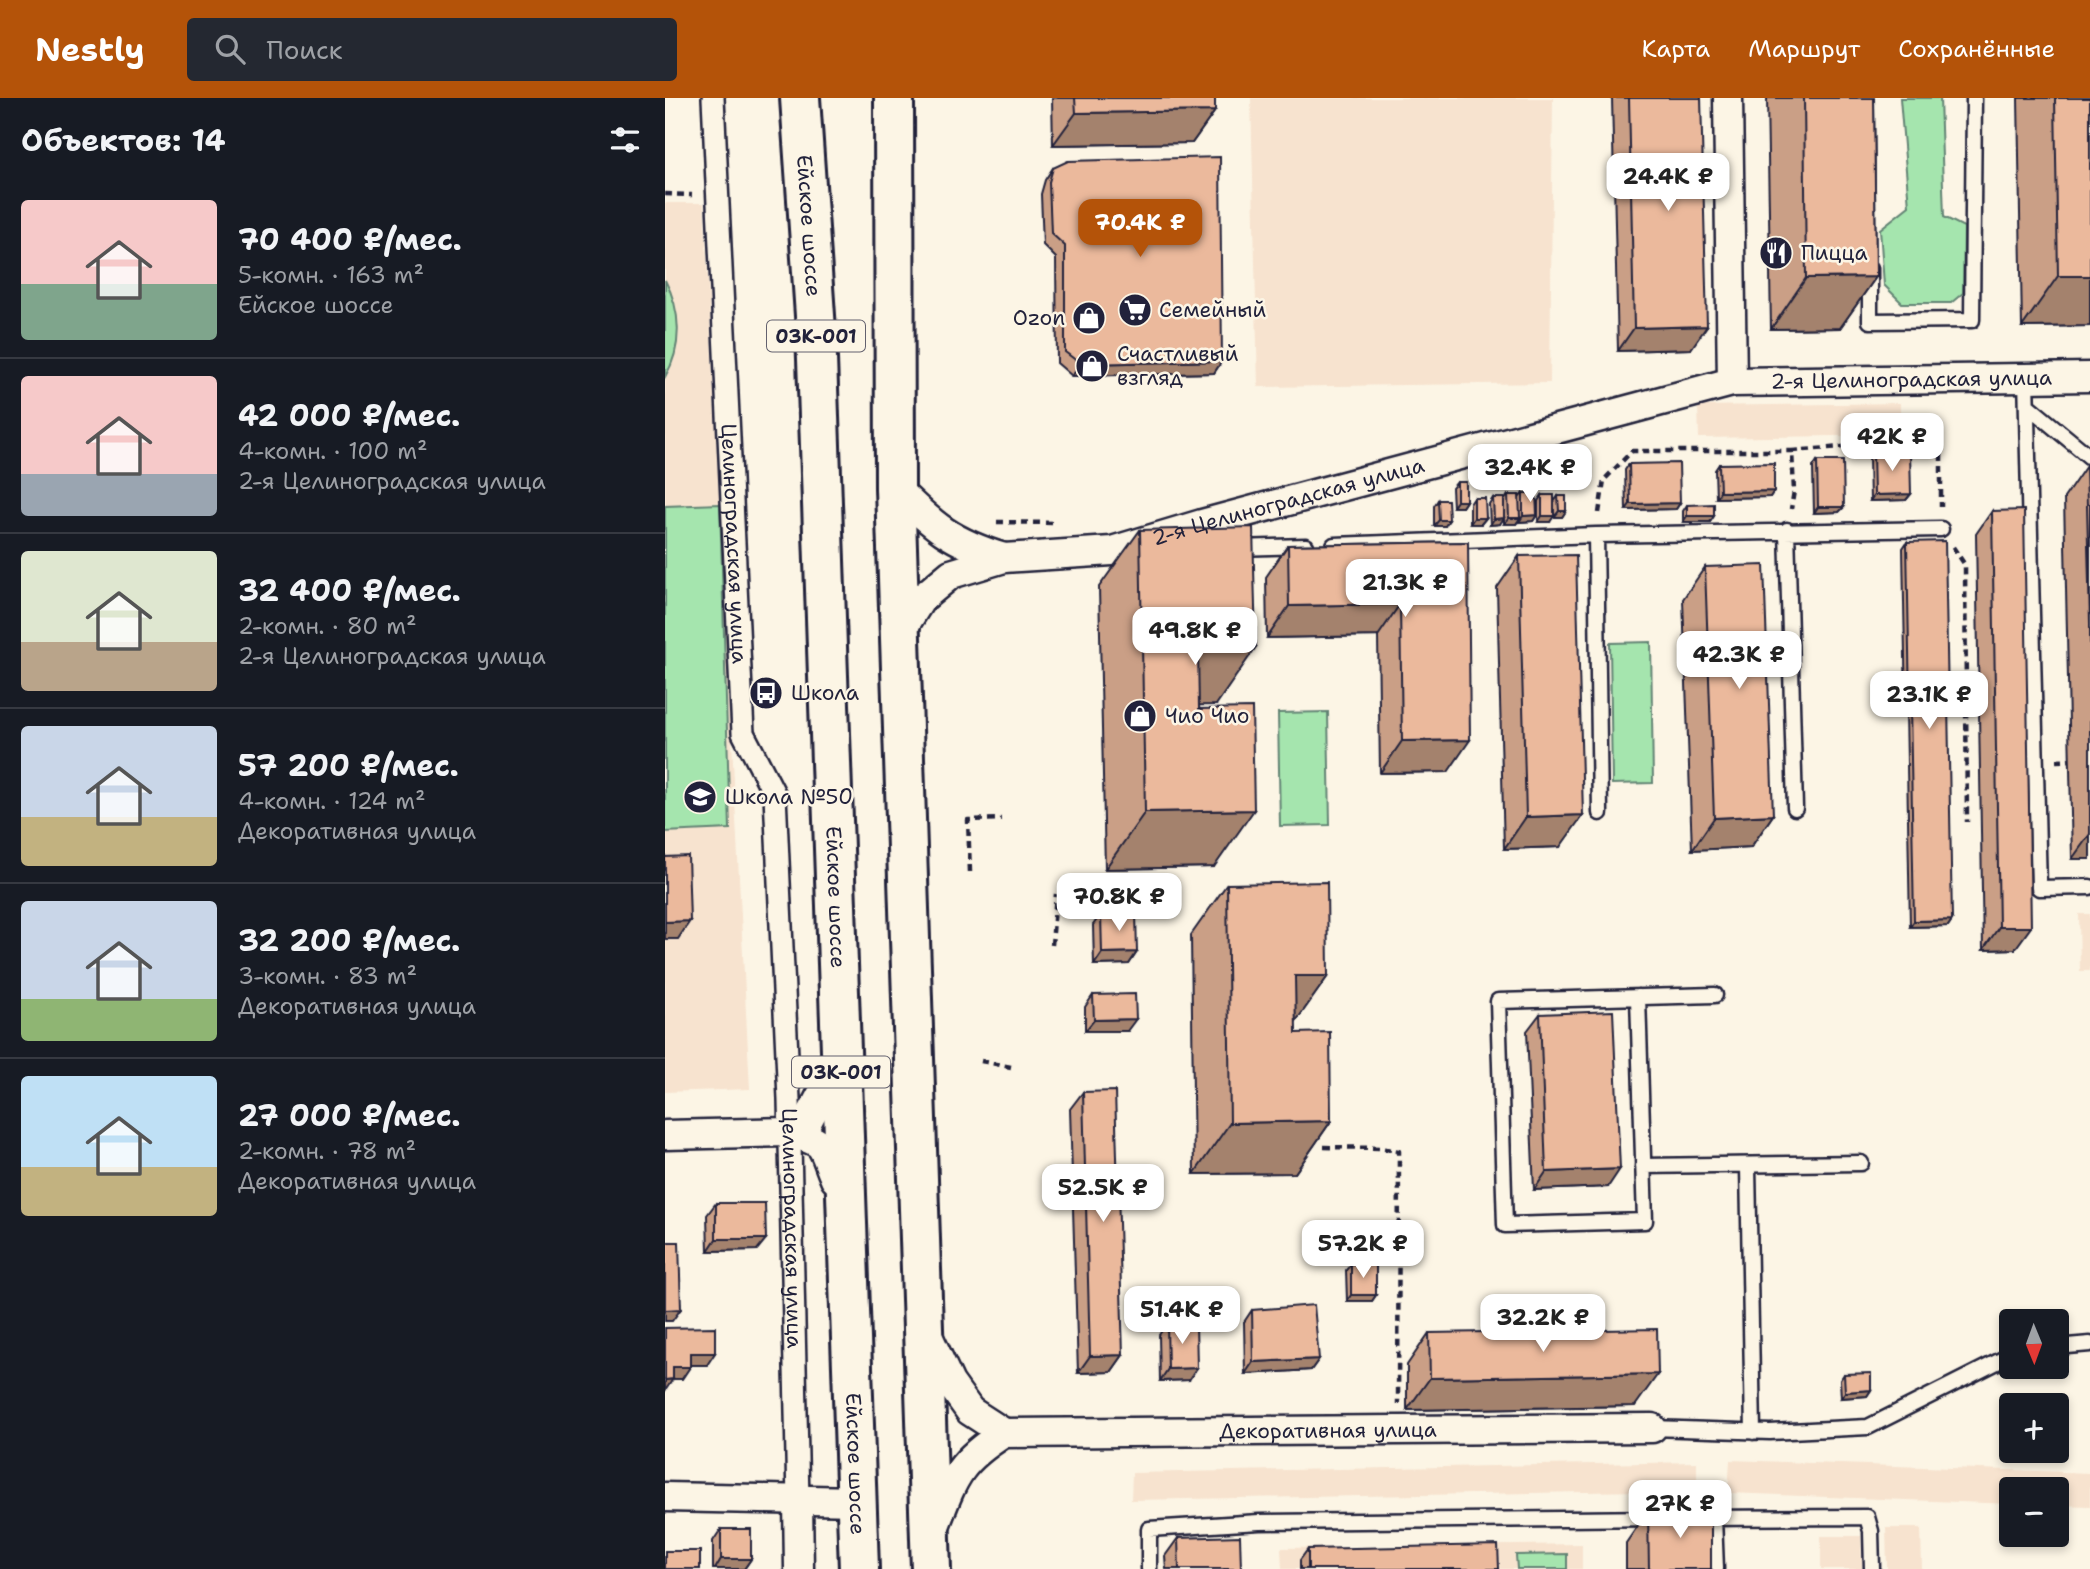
<!DOCTYPE html>
<html lang="ru">
<meta charset="utf-8">
<style>
:root{--surface:#171b24;--page:#242831;--text:#f1f3f6;--muted:#9ea1a6;--line:#363941;--accent:#b45309}
body{margin:0;font-family:"Shantell Sans",sans-serif;background:var(--page);color:var(--text);height:100vh;display:flex;flex-direction:column;font-size:26px;white-space:nowrap}
*{box-sizing:border-box;margin:0}
p{font-size:23px;color:var(--muted)}
.icon{flex:none;width:38px;height:38px;fill:none;stroke:currentColor;stroke-width:2;stroke-linecap:round;stroke-linejoin:round}
.map{position:relative;flex:1;overflow:hidden}
.drawer{display:flex;flex-direction:column;background:var(--surface);width:665px}
.drawer>*{flex:none}
.needle{width:46px;rotate:179deg}
.buttons{position:absolute;left:1334px;top:1211px;display:grid;gap:14px}
.buttons a{display:grid;place-items:center;width:70px;height:70px;border-radius:7px;background:var(--surface);box-shadow:0 4px 10px #0003;font-size:35px}
.price{position:absolute;translate:-50% -60px;padding:0 16px;border-radius:14px;background:#fff;color:#222;font-size:23px;line-height:46px;filter:drop-shadow(0 2px 4px #0008)}
.price::after{content:'';position:absolute;left:50%;top:42px;width:21px;height:16px;margin-left:-10px;background:inherit;clip-path:polygon(0 0,100% 0,50% 100%)}
.price.selected{background:var(--accent);color:#fff}
ul{padding:0;list-style:none}
li{display:flex;align-items:center;gap:21px;height:175px;padding:0 21px}
li+li{border-top:2px solid var(--line)}
li span{display:grid;place-items:center;flex:none;width:196px;height:140px;border-radius:7px;color:#555}
li>.icon{margin-inline-start:auto}
span .icon{width:84px;height:84px;fill:#fffc;stroke-width:1}
li b{font-size:30px}
h2{display:flex;justify-content:space-between;align-items:center;height:84px;padding:0 21px;font-size:30px}
header{display:flex;align-items:center;gap:42px;box-sizing:border-box;height:98px;padding:0 35px;background:var(--accent);color:#fff}
header strong{font-size:33px}
nav{display:flex;gap:38px;margin-inline-start:auto;font-size:24px}
.search{width:490px;height:63px;background:var(--page);display:flex;align-items:center;gap:18px;box-sizing:border-box;padding:0 24px;border-radius:7px;color:var(--muted);font-size:26px}
main{display:flex;flex:1;min-height:0}
.map>svg:first-child{display:block}
</style>
<header>
<strong>Nestly</strong>
<div class="search"><svg class="icon" aria-label="search" viewBox="0 0 24 24"><circle cx="10" cy="10" r="6"/><path d="M15 15l6 6"/></svg>Поиск</div>
<nav><a>Карта</a><a>Маршрут</a><a>Сохранённые</a></nav>
</header>
<main>
<section class="drawer">
<h2>Объектов: 14<svg class="icon" aria-label="filters" viewBox="0 0 24 24"><path d="M4 7h16M4 17h16"/><circle cx="9" cy="7" r="2"/><circle cx="15" cy="17" r="2"/></svg></h2>
<ul>
<li><span style="background:linear-gradient(#f6c9c9 60%,#7fa58c 0)"><svg class="icon" aria-label="home" viewBox="0 0 24 24"><path d="M3 11l9-7 9 7M6 9v11h12V9"/></svg></span><div><b>70 400 ₽/мес.</b><p>5-комн. · 163 m²</p><p>Ейское шоссе</p></div></li>
<li><span style="background:linear-gradient(#f6c9c9 70%,#9aa5b1 0)"><svg class="icon" aria-label="home" viewBox="0 0 24 24"><path d="M3 11l9-7 9 7M6 9v11h12V9"/></svg></span><div><b>42 000 ₽/мес.</b><p>4-комн. · 100 m²</p><p>2-я Целиноградская улица</p></div></li>
<li><span style="background:linear-gradient(#dfe7d0 65%,#b9a48a 0)"><svg class="icon" aria-label="home" viewBox="0 0 24 24"><path d="M3 11l9-7 9 7M6 9v11h12V9"/></svg></span><div><b>32 400 ₽/мес.</b><p>2-комн. · 80 m²</p><p>2-я Целиноградская улица</p></div></li>
<li><span style="background:linear-gradient(#c9d6e8 65%,#c2b280 0)"><svg class="icon" aria-label="home" viewBox="0 0 24 24"><path d="M3 11l9-7 9 7M6 9v11h12V9"/></svg></span><div><b>57 200 ₽/мес.</b><p>4-комн. · 124 m²</p><p>Декоративная улица</p></div></li>
<li><span style="background:linear-gradient(#c9d6e8 70%,#8fb573 0)"><svg class="icon" aria-label="home" viewBox="0 0 24 24"><path d="M3 11l9-7 9 7M6 9v11h12V9"/></svg></span><div><b>32 200 ₽/мес.</b><p>3-комн. · 83 m²</p><p>Декоративная улица</p></div></li>
<li><span style="background:linear-gradient(#bfe0f5 65%,#c2b280 0)"><svg class="icon" aria-label="home" viewBox="0 0 24 24"><path d="M3 11l9-7 9 7M6 9v11h12V9"/></svg></span><div><b>27 000 ₽/мес.</b><p>2-комн. · 78 m²</p><p>Декоративная улица</p></div></li>
</ul>
</section>
<div class="map">
<svg width="1425" height="1471" viewBox="0 0 1425 1471">
<rect width="100%" height="100%" fill="#fcf5e5"/>
<filter id="ink" filterUnits="userSpaceOnUse"><feTurbulence type="fractalNoise" baseFrequency=".0143" numOctaves="2"/><feDisplacementMap in="SourceGraphic" scale="14" xChannelSelector="R" yChannelSelector="G"/><feConvolveMatrix kernelMatrix="1 2 1 2 8 2 1 2 1" color-interpolation-filters="sRGB"/></filter>
<g filter="url(#ink)">
<path fill="#f7e3cf" d="M586 0H888L885 285 593 289Z
M0 105H39L85 991 0 994Z
M1235 305V337L1034 340 1033 308Z
M1414 816H1425V873H1415Z
M1065 1362 1425 1375V1408L1391 1407V1391H1346V1406L1063 1395Z
M1032 1364V1392L466 1402 467 1375Z
M1221 1430H1256L1257 1471H1222Z
M1156 1438H1196L1197 1471H1156Z
M917 1446V1471H617L616 1450Z"/>
<path fill="#a5e5ae" stroke="#648474" stroke-width="2" d="M1235 0H1275L1279 119 1299 129 1298 195 1286 205H1237L1219 187 1215 131 1244 108Z
M0 182C16 212 18 249 0 279Z
M55 406 65 731 0 734V408Z
M986 544 988 685 947 686 945 545Z
M663 614 665 727 615 728 613 615Z
M902 1456V1471H852L851 1457Z"/>
<g fill="none" stroke-linecap="round" stroke-linejoin="round">
<defs>
<path id="service" d="M1205 170V223L1307 222 1309 0
M1361 280 1374 790 1425 789
M1362 307 1425 359
M1122 432 1130 710
M931 437 935 715
M669 447 931 437 1276 431
M571 450 641 448
M973 899 980 1123 840 1127 833 903 1050 897
M978 1068 1196 1065
M1083 1069 1088 1334
M1391 1249 1425 1246
M987 1330 1105 1334 1203 1329 1346 1257
M1028 1420 1202 1419 1206 1433 1207 1471
M1049 1420 1051 1471
M484 1471V1431L594 1424 997 1420"/>
<g id="pedestrian">
<path id="s1" d="M48 0 78 635 110 697 124 1001 133 1403"/>
</g>
<g id="minor">
<path d="M1063 0 1067 284"/>
<path d="M230 390C268 428 286 444 339 460"/>
<path id="s2" d="M234 536 256 501 286 476 339 460 447 453 537 426 1067 284 1425 279"/>
<path d="M124 1034C164 1046 155 1046 170 1081L174 1083"/>
<path d="M0 1037 124 1034 139 1030 163 984 176 980"/>
<path d="M263 1238 285 1285 305 1313 339 1335"/>
<path d="M0 1399 191 1403"/>
<path d="M133 1403 134 1471"/>
<path id="s3" d="M270 1428C289 1379 293 1364 339 1335L987 1330"/>
</g>
<g id="primary">
<path id="s4" d="M135 0 151 232 194 1471"/>
<path d="M229 0 230 390 266 1471"/>
</g>
</defs>
<use href="#service" stroke="#22223b" stroke-width="19"/>
<use href="#pedestrian" stroke="#22223b" stroke-width="26"/>
<use href="#minor" stroke="#22223b" stroke-width="33"/>
<use href="#primary" stroke="#22223b" stroke-width="44"/>
<path stroke="#22223b" stroke-width="4.5" stroke-dasharray="7 5" stroke-linecap="butt" d="M0 96 27 97
M1276 344V409
M1127 353 1202 347
M934 415 939 382 967 353H1127L1129 393 1126 411
M332 424 389 425
M1288 449 1300 467 1302 724
M1391 663 1410 662
M305 774 303 722 336 721
M387 847 391 796
M316 963 346 969
M659 1049 714 1050 734 1053 733 1306"/>
<use href="#service" stroke="#fcf5e5" stroke-width="14"/>
<use href="#pedestrian" stroke="#fcf5e5" stroke-width="21"/>
<use href="#minor" stroke="#fcf5e5" stroke-width="28"/>
<use href="#primary" stroke="#fcf5e5" stroke-width="38"/>
</g>
<path fill="#ca9f86" stroke="#22223b" stroke-width="2" d="M387 0H550V13L527 45 388 47Z
M947 0H1036L1026 251 953 253Z
M1102 0H1209L1211 179 1175 230 1106 231Z
M1353 0H1425V228L1357 229Z
M388 70 557 263 549 275 407 278 392 265 391 160 378 147 376 96 380 82Z
M1208 354 1246 396 1241 402 1205 403 1204 360Z
M1152 363 1179 409 1174 414 1149 415 1148 369Z
M964 366 1015 405 1011 411 961 412 960 372Z
M1054 366 1109 393 1105 399 1051 400 1050 372Z
M1421 368H1425V761H1407L1399 400Z
M792 384 801 403 797 409H788L787 390Z
M858 395 872 417 868 423 854 424V422L851 426H839V403L843 397 854 400Z
M877 397 885 424H873V403Z
M893 398 901 413 897 419H889V404Z
M809 400 821 420 816 426H805V406Z
M828 400 835 426 825 427 824 406Z
M773 402 780 428H769V408Z
M1022 407 1049 418 1045 424H1018V413Z
M1327 413 1350 851 1318 852 1311 436Z
M475 432 551 607H534L549 769 440 771 434 489Z
M803 444 783 674 715 675 713 538 602 540 601 479 623 447Z
M1242 444 1287 822 1283 828 1245 829 1238 450Z
M854 458 895 749 839 751 832 490Z
M1040 469 1108 717 1086 749 1027 752 1018 501Z
M562 786 663 878 630 924 631 935 666 1023 630 1075 529 1076 526 837Z
M436 816 472 854 464 866 429 867 428 827Z
M428 897 462 933H420V909Z
M875 916 943 1089 869 1092 862 933Z
M418 994 458 1257 446 1274 413 1275 405 1011Z
M51 1105 92 1152 43 1153 42 1117Z
M686 1166 711 1197 707 1203H682L681 1172Z
M587 1212 654 1261 646 1272 580 1276 579 1224Z
M502 1225 524 1282 495 1283 494 1237Z
M764 1235 970 1308 742 1312V1267Z
M1179 1276 1206 1292 1202 1298 1176 1300 1175 1282Z
M983 1413 1046 1471H961V1445Z
M56 1431 86 1461 79 1471H48V1443Z
M513 1440 576 1471H501L500 1458Z
M643 1451 834 1471H635V1462Z"/>
<path fill="#a4826d" stroke="#22223b" stroke-width="2" d="M550 13 527 45 388 47 411 15Z
M1393 178H1425V228L1357 229Z
M1211 179 1175 230 1106 231 1141 180Z
M1042 228 1026 251 953 253 969 230Z
M557 263 549 275 407 278 416 266Z
M1109 393 1105 399 1051 400 1055 394Z
M1246 396 1241 402 1205 403 1209 397Z
M792 403H801L797 409H788Z
M1015 405 1011 411 961 412 965 406Z
M1153 409H1179L1174 414 1149 415Z
M894 413H901L897 419H889Z
M872 417 868 423 854 424 858 418Z
M877 418H889L885 424H873Z
M1022 418H1049L1045 424H1018Z
M809 420H821L816 426H805Z
M839 420 835 426 825 427 829 421Z
M844 420H855L851 426H839Z
M774 422H784L780 428H769Z
M735 506 713 538 602 540 624 508Z
M591 549 551 607 493 608 533 550Z
M805 642 783 674 715 675 737 643Z
M589 712 549 769 440 771 480 714Z
M918 717 895 749 839 751 861 719Z
M1108 717 1086 749 1027 752 1049 720Z
M1425 736V761H1407Z
M1287 822 1283 828 1245 829 1249 823Z
M25 823 13 841H0V824Z
M1334 829H1366L1350 851 1318 852Z
M472 854 464 866 429 867 437 855Z
M630 878H663L627 929Z
M471 921 462 933H420L429 922Z
M666 1023 630 1075 529 1076 565 1025Z
M955 1071 943 1089 869 1092 881 1074Z
M51 1141H101L92 1152 43 1153Z
M686 1197H711L707 1203H682Z
M16 1211 7 1223H0V1212Z
M25 1255H50L42 1267H16Z
M458 1257 446 1274 413 1275 425 1258Z
M654 1261 646 1272 580 1276 588 1264Z
M8 1269H25L17 1281H0Z
M532 1270 524 1282 495 1283 503 1271Z
M993 1276 970 1308 742 1312 765 1280Z
M8 1281 0 1293V1282Z
M1206 1292 1202 1298 1176 1300 1180 1294Z
M56 1461H86L79 1471H50Z"/>
<path fill="#ebb99c" stroke="#22223b" stroke-width="2" d="M410 0H550V13L411 15Z
M964 0H1036L1042 228 969 230Z
M1139 0H1209L1211 179 1141 180Z
M1390 0H1425V178H1393Z
M555 59 557 263 416 266 400 254V148L386 135 384 84 388 70 403 63Z
M1245 353 1246 396 1209 397 1208 354Z
M1152 363H1178L1179 409H1153Z
M1014 365 1015 405 965 406 964 366Z
M1109 365V393L1055 394 1054 366Z
M1421 368H1425V525Z
M792 384H801V403H792Z
M858 395H871L872 417 858 418Z
M843 397H854L855 420H844Z
M877 397H889V418H877Z
M893 398H901V413H894Z
M809 400H820L821 420H809Z
M828 400H839V420L829 421Z
M773 402H783L784 422H774Z
M1049 406V418H1022V407Z
M1359 412 1366 829H1334L1327 413Z
M588 429 591 549 533 550 534 611 587 610 589 712 480 714 475 432Z
M1280 443 1287 822 1249 823 1242 444Z
M803 444 805 642 737 643 735 506 624 508 623 447Z
M911 457 918 717 861 719 854 458Z
M1099 467 1108 717 1049 720 1040 469Z
M23 758 25 823 0 824V759Z
M662 784 663 878H630L631 935 665 934 666 1023 565 1025 562 786Z
M471 815 472 854 437 855 436 816Z
M470 896 471 921 429 922 428 897Z
M948 913 955 1071 881 1074 875 916Z
M450 993 458 1257 425 1258 418 994Z
M51 1105H100L101 1141H51Z
M0 1144H14L16 1211 0 1212Z
M686 1166H711V1197H686Z
M649 1207 654 1261 588 1264 587 1212Z
M502 1225H531L532 1270 503 1271Z
M50 1229V1255H25V1269H8V1281L0 1282V1230Z
M992 1231 993 1276 765 1280 764 1235Z
M1206 1275V1292L1180 1294 1179 1276Z
M983 1413H1046V1471H984Z
M56 1431H86V1461H56Z
M575 1438 576 1471H514L513 1440Z
M833 1447 834 1471H643V1451Z
M0 1453H35V1471H0Z"/>
</g>
<defs>
<symbol id="restaurant-disc" viewBox="-11 -11 22 22"><circle r="9.5" fill="#22223b" stroke="#fcf5e5"/><path d="M-5-6h1v4h1v-4h1v4h1v-4h1v5L-1.5 .5V6h-2V.5L-5-1ZM5-6V6H3V1.5H1.5Q1.5-4 5-6Z" fill="#fff"/></symbol>
<symbol id="supermarket-disc" viewBox="-11 -11 22 22"><circle r="9.5" fill="#22223b" stroke="#fcf5e5"/><path d="M-6-5.5h2.5l.6 2H6L4.5 2H-2.5L-4.4-4H-6ZM-1.5 3.2a1.3 1.3 0 1 0 .1 0ZM3 3.2a1.3 1.3 0 1 0 .1 0Z" fill="#fff"/></symbol>
<symbol id="shop-disc" viewBox="-11 -11 22 22"><circle r="9.5" fill="#22223b" stroke="#fcf5e5"/><path d="M-5-2.5h2.3a2.7 3.5 0 0 1 5.4 0H5L5.5 6h-11ZM-1.5-2.5h3a1.5 2.3 0 0 0-3 0Z" fill="#fff"/></symbol>
<symbol id="bus-disc" viewBox="-11 -11 22 22"><circle r="9.5" fill="#22223b" stroke="#fcf5e5"/><path d="M-5-6H5V4H4V6H2V4H-2V6H-4V4H-5ZM-3.5-4V0h7V-4ZM-3.5 1.2v1.5H-2V1.2ZM2 1.2v1.5H3.5V1.2Z" fill="#fff"/></symbol>
<symbol id="school-disc" viewBox="-11 -11 22 22"><circle r="9.5" fill="#22223b" stroke="#fcf5e5"/><path d="M0-5L7-2L0 1L-7-2ZM-4 1L0 2.5L4 1V4Q0 6-4 4Z" fill="#fff"/></symbol>
</defs>
<g fill-rule="evenodd">
<use href="#restaurant-disc" x="1092" y="136" width="38" height="38"/>
<use href="#supermarket-disc" x="451" y="193" width="38" height="38"/>
<use href="#shop-disc" x="405" y="201" width="38" height="38"/>
<use href="#shop-disc" x="408" y="249" width="38" height="38"/>
<use href="#bus-disc" x="82" y="576" width="38" height="38"/>
<use href="#shop-disc" x="456" y="599" width="38" height="38"/>
<use href="#school-disc" x="16" y="680" width="38" height="38"/>
</g>
<g text-anchor="middle" dominant-baseline="central" stroke-width="5" stroke-linejoin="round" paint-order="stroke">
<g fill="#fcf5e5" stroke="#63616e" stroke-width="2">
<rect x="102" y="222.5" width="98" height="31" rx="5"/>
<rect x="127" y="958.5" width="98" height="31" rx="5"/>
</g>
<g font-size="19" font-weight="bold" fill="#22223b">
<text x="151" y="238">03К-001</text>
<text x="176" y="974">03К-001</text>
</g>
<g font-size="21" fill="#22223b" stroke="#fcf5e5">
<text stroke="none"><textPath href="#s4" startOffset="128">Ейское шоссе</textPath></text>
<text stroke="none"><textPath href="#s2" startOffset="1066">2-я Целиноградская улица</textPath></text>
<text stroke="none"><textPath href="#s2" startOffset="427">2-я Целиноградская улица</textPath></text>
<text stroke="none"><textPath href="#s1" startOffset="446">Целиноградская улица</textPath></text>
<text stroke="none"><textPath href="#s4" startOffset="800">Ейское шоссе</textPath></text>
<text stroke="none"><textPath href="#s1" startOffset="1139">Целиноградская улица</textPath></text>
<text stroke="none"><textPath href="#s3" startOffset="443">Декоративная улица</textPath></text>
<text stroke="none"><textPath href="#s4" startOffset="1367">Ейское шоссе</textPath></text>
</g>
<g font-size="21" fill="#22223b" stroke="#fcf5e5" text-anchor="start">
<text x="1136" y="155">Пицца</text>
<text x="494" y="212">Семейный</text>
<text x="400" y="220" text-anchor="end">Ozon</text>
<text x="452" y="256">Счастливый<tspan x="452" dy="24">взгляд</tspan></text>
<text x="126" y="595">Школа</text>
<text x="500" y="618">Чио Чио</text>
<text x="60" y="699">Школа №50</text>
</g>
</g>
</svg>
<div class="buttons">
<a><svg class="needle" viewBox="-14 -14 28 28"><path d="M0-13l5 13h-10z" fill="#e53935"/><path d="M0 13l5-13h-10z" fill="#9ea1a6"/></svg></a>
<a>+</a>
<a>−</a>
</div>
<b class="price" style="left:1003px;top:115px">24.4K ₽</b>
<b class="price selected" style="left:475px;top:161px">70.4K ₽</b>
<b class="price" style="left:1227px;top:375px">42K ₽</b>
<b class="price" style="left:865px;top:406px">32.4K ₽</b>
<b class="price" style="left:740px;top:521px">21.3K ₽</b>
<b class="price" style="left:530px;top:569px">49.8K ₽</b>
<b class="price" style="left:1074px;top:593px">42.3K ₽</b>
<b class="price" style="left:1264px;top:633px">23.1K ₽</b>
<b class="price" style="left:454px;top:835px">70.8K ₽</b>
<b class="price" style="left:438px;top:1126px">52.5K ₽</b>
<b class="price" style="left:698px;top:1182px">57.2K ₽</b>
<b class="price" style="left:517px;top:1248px">51.4K ₽</b>
<b class="price" style="left:878px;top:1256px">32.2K ₽</b>
<b class="price" style="left:1015px;top:1442px">27K ₽</b>
</div>
</main>
